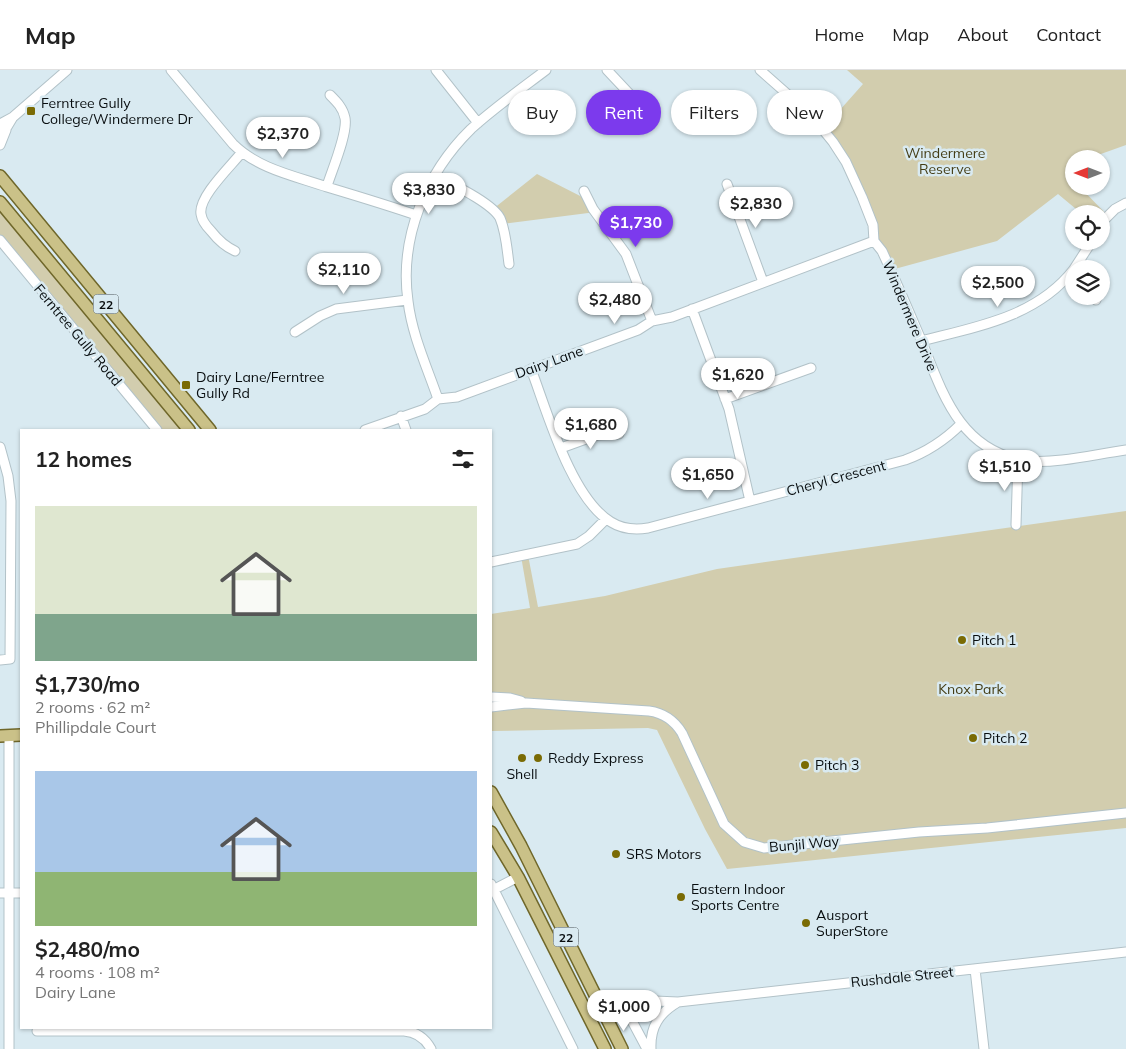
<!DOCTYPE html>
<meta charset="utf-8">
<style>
:root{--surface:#fff;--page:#f6f6f6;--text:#222;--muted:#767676;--line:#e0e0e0;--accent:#7c3aed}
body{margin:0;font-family:Mulish,sans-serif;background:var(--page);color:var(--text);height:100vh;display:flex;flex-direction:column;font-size:19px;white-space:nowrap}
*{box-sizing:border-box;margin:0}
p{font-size:16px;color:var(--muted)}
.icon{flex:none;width:28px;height:28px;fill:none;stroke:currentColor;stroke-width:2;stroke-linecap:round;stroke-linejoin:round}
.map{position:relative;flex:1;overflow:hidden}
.sheet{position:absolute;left:20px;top:359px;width:472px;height:600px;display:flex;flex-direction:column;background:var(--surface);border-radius:0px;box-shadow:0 1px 4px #0004}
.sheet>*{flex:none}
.guide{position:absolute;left:508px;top:20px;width:475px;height:45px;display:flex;gap:10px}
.needle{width:32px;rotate:270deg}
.buttons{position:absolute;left:1065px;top:80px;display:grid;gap:10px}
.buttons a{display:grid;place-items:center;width:45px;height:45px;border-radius:50%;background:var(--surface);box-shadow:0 1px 4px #0004;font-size:25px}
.price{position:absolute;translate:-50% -42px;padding:0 11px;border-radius:18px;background:#fff;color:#222;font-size:16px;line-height:32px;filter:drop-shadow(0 1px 2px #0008)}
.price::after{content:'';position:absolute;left:50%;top:30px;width:15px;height:11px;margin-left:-8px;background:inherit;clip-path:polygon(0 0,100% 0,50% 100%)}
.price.selected{background:var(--accent);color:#fff}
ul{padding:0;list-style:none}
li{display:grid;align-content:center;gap:10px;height:265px;padding:0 15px}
li span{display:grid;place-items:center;height:155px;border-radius:0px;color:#555}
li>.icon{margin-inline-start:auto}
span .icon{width:90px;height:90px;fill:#fffc;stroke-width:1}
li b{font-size:21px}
h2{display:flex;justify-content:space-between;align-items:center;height:60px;padding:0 15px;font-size:21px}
.pill{padding:0 18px;border-radius:22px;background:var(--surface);box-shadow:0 1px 4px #0004;font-size:18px;line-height:45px}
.pill.selected{background:var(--accent);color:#fff}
header{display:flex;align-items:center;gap:30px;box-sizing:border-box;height:70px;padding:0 25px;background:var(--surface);border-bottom:1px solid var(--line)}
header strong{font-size:24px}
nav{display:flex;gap:28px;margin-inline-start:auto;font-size:18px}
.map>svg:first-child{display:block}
</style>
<header>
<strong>Map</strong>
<nav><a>Home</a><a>Map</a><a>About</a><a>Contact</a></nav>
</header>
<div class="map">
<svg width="1126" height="979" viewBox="0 0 1126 979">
<rect width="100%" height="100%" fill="#d9eaf1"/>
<path fill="#d2cdae" d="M847 0H1126V75L1098 85 1095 89H1074V116H1079L1108 146 1101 153V144H1082L1058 124 997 171 891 200 862 127 823 59 863 14Z
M537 104 588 130 596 142 502 154 493 139Z
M0 132 189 360H157L0 170Z
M1126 441V758L727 799 705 759 657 660 648 658 491 661V544L530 538 521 486 528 485 538 537 605 526 717 499Z"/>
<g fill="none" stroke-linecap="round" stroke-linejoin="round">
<defs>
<path id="minor" d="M171 0 233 74C258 99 295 106 327 117 357 126 387 135 416 145
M436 0 478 53
M607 0 654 50
M760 0 811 45 833 72 846 92 862 127 873 155 874 171 882 181C896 211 909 242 922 272 943 325 961 382 1027 391 1057 394 1096 384 1126 380
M0 54 13 47 67 0
M0 63 7 57 13 47
M0 75 6 60
M435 105C452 114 492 133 500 148 506 162 507 179 509 194
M727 114 763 212
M327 116C332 100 348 63 345 48 343 38 337 32 330 25
M584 121 593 139 626 184 652 251
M1101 153 1115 139 1126 133
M0 170 157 360
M235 181C224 176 218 170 211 161 206 156 202 151 201 144 198 127 231 96 242 82
M1074 199 1092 171
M1092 226 1096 230
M692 239 729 339 750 431
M295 262 320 246 336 239 407 230
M921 271C976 257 1037 247 1074 199
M531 299C547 341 571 428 611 452 622 459 635 460 648 458L905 390C927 382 945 370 961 354
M438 329C427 297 412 265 408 231 399 168 426 103 471 59 494 38 521 19 546 0
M725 329 811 298
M401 346 406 360
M365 360 425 339 438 329 457 327 638 260 652 251 672 247 874 171
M0 377 8 406 11 431 10 589 0 590
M561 378 597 365 619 364
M1016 455 1018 389
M491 492 577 474 589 466 606 449
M491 627 510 628 521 631
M491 637 526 633 649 641C664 643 674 650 682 663L724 754 744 772 764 778 919 762 987 758 1126 743
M9 666V979
M491 814 573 979
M491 821 518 807
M0 823H21
M975 899 984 979
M623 934 647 979
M586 942 604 934 655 931 678 932 1126 882
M37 961H404C417 962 425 968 431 979
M651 979C650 957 659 943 678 932"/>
<path id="major" d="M0 106 210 360
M0 132 189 360
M0 666 21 665
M491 722 521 776 622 979
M491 762 518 807 605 979"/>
</defs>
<use href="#minor" stroke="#b2c2c8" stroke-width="11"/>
<use href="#major" stroke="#6f672a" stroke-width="14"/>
<use href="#minor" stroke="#fff" stroke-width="9"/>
<use href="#major" stroke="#cac188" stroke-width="11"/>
</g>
<g fill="#7a6b04" stroke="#d9eaf1" stroke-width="2">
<rect x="26" y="36" width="10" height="10" rx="2.5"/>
<rect x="181" y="310" width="10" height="10" rx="2.5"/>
<circle cx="962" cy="570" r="5"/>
<circle cx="973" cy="668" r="5"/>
<circle cx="522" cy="688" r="5"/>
<circle cx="538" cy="688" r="5"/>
<circle cx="805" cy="695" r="5"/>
<circle cx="616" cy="784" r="5"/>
<circle cx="681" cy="827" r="5"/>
<circle cx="806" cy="853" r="5"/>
</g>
<g text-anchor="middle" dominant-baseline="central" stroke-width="5" stroke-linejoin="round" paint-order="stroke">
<g fill="#d9eaf1" stroke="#474f53" stroke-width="1">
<rect x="93.5" y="224.5" width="25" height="19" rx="4"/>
<rect x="553.5" y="857.5" width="25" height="19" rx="4"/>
</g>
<g font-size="12" font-weight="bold" fill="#080d0f">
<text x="106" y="234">22</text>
<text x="566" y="867">22</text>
</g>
<g font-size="14" fill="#080d0f" stroke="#d9eaf1" text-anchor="start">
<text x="41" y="33">Ferntree Gully<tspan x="41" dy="16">College/Windermere Dr</tspan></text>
<text x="196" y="307">Dairy Lane/Ferntree<tspan x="196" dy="16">Gully Rd</tspan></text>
<text x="972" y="570">Pitch 1</text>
<text x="983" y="668">Pitch 2</text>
<text x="548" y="688">Reddy Express</text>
<text x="815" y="695">Pitch 3</text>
<text x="522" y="704" text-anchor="middle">Shell</text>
<text x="626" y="784">SRS Motors</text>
<text x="691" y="819">Eastern Indoor<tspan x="691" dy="16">Sports Centre</tspan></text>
<text x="816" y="845">Ausport<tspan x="816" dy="16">SuperStore</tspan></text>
</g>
<g font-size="14" fill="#443d15" stroke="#d9eaf1">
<text x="945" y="83">Windermere<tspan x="945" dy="16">Reserve</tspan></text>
<text x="971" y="619">Knox Park</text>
</g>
<g font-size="14" fill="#080d0f" stroke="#d9eaf1">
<text transform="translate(910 246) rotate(67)">Windermere Drive</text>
<text transform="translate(78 265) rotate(50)">Ferntree Gully Road</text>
<text transform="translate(549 292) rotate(-20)">Dairy Lane</text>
<text transform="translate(836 408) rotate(-15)">Cheryl Crescent</text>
<text transform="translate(804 774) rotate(-5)">Bunjil Way</text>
<text transform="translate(902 907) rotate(-6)">Rushdale Street</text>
</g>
</g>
</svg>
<div class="buttons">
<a><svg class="needle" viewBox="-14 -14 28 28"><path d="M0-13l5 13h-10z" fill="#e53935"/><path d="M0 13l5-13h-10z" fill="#767676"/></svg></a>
<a><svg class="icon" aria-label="locate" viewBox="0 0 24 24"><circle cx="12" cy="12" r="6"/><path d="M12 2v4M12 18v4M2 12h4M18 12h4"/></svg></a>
<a><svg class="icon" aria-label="layers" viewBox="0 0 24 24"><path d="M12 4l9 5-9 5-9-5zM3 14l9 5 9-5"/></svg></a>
</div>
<b class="price" style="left:283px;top:89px">$2,370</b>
<b class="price" style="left:429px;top:145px">$3,830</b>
<b class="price" style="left:756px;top:159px">$2,830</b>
<b class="price selected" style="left:636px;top:178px">$1,730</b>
<b class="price" style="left:344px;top:225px">$2,110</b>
<b class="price" style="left:998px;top:238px">$2,500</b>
<b class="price" style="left:615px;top:255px">$2,480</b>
<b class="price" style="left:738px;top:330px">$1,620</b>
<b class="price" style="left:591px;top:380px">$1,680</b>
<b class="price" style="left:1005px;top:422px">$1,510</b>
<b class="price" style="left:708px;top:430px">$1,650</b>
<b class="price" style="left:624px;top:962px">$1,000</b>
<div class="guide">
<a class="pill">Buy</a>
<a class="pill selected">Rent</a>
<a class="pill">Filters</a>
<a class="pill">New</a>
</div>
<section class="sheet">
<h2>12 homes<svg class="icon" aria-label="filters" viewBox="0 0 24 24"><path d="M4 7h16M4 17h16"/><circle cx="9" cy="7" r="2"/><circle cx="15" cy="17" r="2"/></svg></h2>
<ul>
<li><span style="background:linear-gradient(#dfe7d0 70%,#7fa58c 0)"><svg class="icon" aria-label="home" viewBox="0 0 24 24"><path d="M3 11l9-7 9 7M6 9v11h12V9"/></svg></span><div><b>$1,730/mo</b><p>2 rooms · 62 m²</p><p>Phillipdale Court</p></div></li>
<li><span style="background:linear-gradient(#a9c7e8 65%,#8fb573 0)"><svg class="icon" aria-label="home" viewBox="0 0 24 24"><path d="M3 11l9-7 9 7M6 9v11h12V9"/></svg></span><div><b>$2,480/mo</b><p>4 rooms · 108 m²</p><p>Dairy Lane</p></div></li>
</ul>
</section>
</div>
